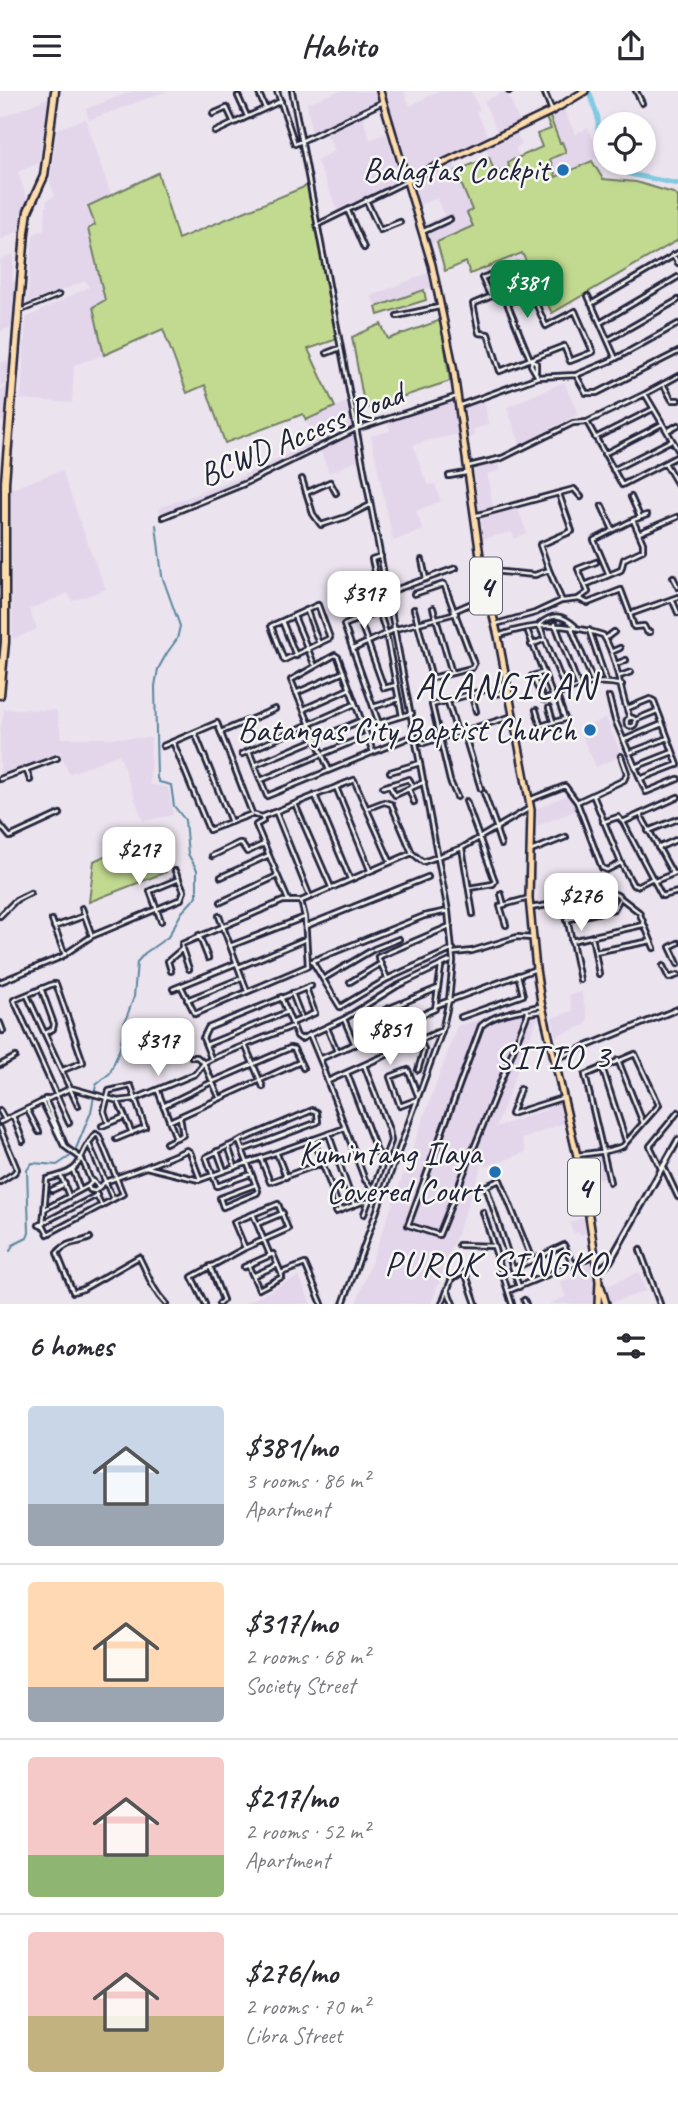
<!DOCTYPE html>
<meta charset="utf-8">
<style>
:root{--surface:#fff;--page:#f7f7f7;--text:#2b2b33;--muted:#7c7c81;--line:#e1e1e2;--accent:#0b8043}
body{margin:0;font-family:Caveat,sans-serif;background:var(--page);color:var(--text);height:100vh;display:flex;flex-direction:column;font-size:26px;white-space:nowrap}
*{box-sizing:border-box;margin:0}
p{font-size:23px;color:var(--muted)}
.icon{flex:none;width:38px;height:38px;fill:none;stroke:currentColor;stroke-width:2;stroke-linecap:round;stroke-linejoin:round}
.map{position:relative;height:1213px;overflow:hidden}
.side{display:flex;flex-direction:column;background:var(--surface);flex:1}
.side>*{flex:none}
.fabs{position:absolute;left:593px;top:21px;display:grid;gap:14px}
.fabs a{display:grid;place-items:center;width:63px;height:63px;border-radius:50%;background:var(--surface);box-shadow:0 4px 10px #0003;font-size:35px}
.price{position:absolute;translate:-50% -60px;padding:0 16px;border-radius:14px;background:#fff;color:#222;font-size:23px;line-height:46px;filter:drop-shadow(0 2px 4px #0008)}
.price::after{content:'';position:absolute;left:50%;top:42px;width:21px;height:16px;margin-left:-10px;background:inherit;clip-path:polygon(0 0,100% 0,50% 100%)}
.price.active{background:var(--accent);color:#fff}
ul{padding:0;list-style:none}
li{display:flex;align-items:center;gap:21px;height:175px;padding:0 28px}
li+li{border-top:2px solid var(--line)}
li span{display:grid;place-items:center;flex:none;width:196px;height:140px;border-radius:7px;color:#555}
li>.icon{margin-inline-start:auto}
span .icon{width:84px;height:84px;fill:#fffc;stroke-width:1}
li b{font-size:30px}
h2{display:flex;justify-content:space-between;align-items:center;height:84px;padding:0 28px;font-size:30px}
header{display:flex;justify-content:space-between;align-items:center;height:91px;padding:0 28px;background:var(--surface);font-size:32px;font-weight:600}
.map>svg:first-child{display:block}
</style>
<header><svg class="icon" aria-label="menu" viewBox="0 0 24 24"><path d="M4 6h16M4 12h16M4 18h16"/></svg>Habito<svg class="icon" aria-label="share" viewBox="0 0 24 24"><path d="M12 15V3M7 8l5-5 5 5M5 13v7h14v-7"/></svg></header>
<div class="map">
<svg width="678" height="1213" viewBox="0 0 678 1213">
<rect width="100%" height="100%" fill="#ebe3ee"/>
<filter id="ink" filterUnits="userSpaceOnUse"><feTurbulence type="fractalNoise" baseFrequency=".0143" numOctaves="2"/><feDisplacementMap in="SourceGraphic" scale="14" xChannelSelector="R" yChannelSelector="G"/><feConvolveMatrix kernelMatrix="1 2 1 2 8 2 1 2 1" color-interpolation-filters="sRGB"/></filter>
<g filter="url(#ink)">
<path fill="#e3d6eb" d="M133 0H167L89 29 86 18Z
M339 0H375L378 11 312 44 307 12Z
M384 0H404L410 15 439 0H471L480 19 476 21 488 44 411 83Z
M507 0 519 31 497 41 484 10Z
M48 7 39 72 18 81 27 108 21 121 20 139 0 149V27Z
M564 19 575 43 588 37 601 65 556 86 550 68 566 61 560 52 550 26Z
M362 23 370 49 386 42 401 90 387 96 339 123 317 70 335 59 325 41Z
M86 28 111 105 88 116 95 134 88 138 105 209 93 216 104 264 74 274 72 312 21 308 26 227 89 196 86 190 27 212 33 144 44 138 47 109 55 105 50 91 57 38Z
M516 41 522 53 515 57 519 66 508 71 510 76 495 82 485 55Z
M454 73 472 120 473 136 431 153 425 133 444 124 437 107 419 114 413 92 428 84 430 87 436 85 438 80 451 76Z
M14 163 12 191 16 190 13 235 0 241V169Z
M428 182 432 196 376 216 371 205Z
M9 269 7 292 0 295V272Z
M564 291 578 323 520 354 507 316Z
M8 296 5 331 0 330V299Z
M351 309 360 368 329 382 320 359H315L239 400 161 429 159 417 236 388 315 349 306 329Z
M453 309 460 343 425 350 413 354 423 383 429 394 435 393 441 410 416 420 423 439 393 450 371 345 390 340 387 331Z
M483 309 486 317 488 334 473 338 474 346 470 347 465 316Z
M498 371 501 379 487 383 493 418 479 422 474 377Z
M62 379 91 462 106 498 72 510 68 502 29 519 37 538 13 548 11 398Z
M517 416 527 442 515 447 511 441 483 448 481 426Z
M4 618 56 619 62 647H151L150 694 168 696 173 724 143 730 119 663 69 683 60 661 0 688V641Z
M606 627 622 665 596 676 579 638Z
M567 704 577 719 537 735 536 718Z
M581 901 588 927 585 934 556 945 552 927 573 920 569 904Z
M538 911 540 921 496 1036 546 1019 545 1015 560 1009 563 1013 567 1031 522 1048 526 1061 487 1076 483 1072 431 1213H356L457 935Z
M600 1062 605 1086 598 1088 597 1085 590 1087 585 1065Z
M586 1125 588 1141 580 1144 578 1141 574 1143 569 1132Z
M592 1167 595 1194 594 1213H548L566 1206 560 1191 578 1184 575 1174Z
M639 1181 646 1200 610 1212 605 1196Z
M299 1185 311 1213H244L289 1190Z"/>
<path fill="#c2da90" stroke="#727e66" stroke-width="2" d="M550 26 560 52 562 51 566 61 550 68 556 86 592 70 603 88 636 91 673 102 678 106V149L552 222 522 162 470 183 466 171 445 180 437 151 473 135 467 122 472 119 456 80 489 66 495 82 509 76 508 71 542 56 537 43 551 38 546 27Z
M158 82 178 148 309 94 337 248 308 258 335 316 306 329 303 323 225 352 205 294 187 302 163 238 104 264 93 216 105 209 88 138 95 134 88 115Z
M424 199 426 209 378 224 376 216Z
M441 229 450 290 365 318 352 246 381 233 388 248Z
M147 745 166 781 89 811 94 770Z"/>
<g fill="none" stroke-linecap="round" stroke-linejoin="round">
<path stroke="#5b879f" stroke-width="2" d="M75 1060 91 1021 96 994 110 982 120 957 124 933 134 906 137 871 145 862 168 846 182 821 197 805V779L188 763 185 729 174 715 171 694 159 691 157 687 155 595 158 578 167 562 177 548 180 535 162 485 156 434
M10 1160 13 1154 27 1147 29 1142 27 1079 32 1072 57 1074 72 1064"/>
<path stroke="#81cae1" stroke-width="5" d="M589 0 598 27V40L606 58
M616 72 629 83 678 93"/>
<defs>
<path id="pedestrian" d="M20 220 59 204"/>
<path id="minor" d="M258 0 265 17
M277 0 295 53 383 11
M292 0 448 820 453 870 449 909 442 940 343 1213
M509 0H510
M544 0 552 20
M636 0 642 12
M238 5 247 25
M213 23 227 17 234 32
M215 41 281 10
M366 109 380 139 400 131
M348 120 364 157
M317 134 405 91
M422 141 450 128
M673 164 678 172
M502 200 530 268
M490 204 482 187 517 174 522 181 546 235 575 220 593 261 570 270 564 255 500 280 488 243 479 242 473 213 525 191
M588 205 615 266
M591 213 678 162
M397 225 439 216
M600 232 678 186
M608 249 678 209
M327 262 340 257
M536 280V272L532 268 531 274 538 286
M576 284 586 302H597L678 261
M663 293 672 309H678
M645 303 678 285
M461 314 538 286 576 284 615 268 678 233
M587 331 622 394 678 365
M669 339 678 334
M595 347 653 318
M604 363 662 333
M665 372 678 394
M469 375 502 367 573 332 587 331 645 303 678 359
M613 379 672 349
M449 385 466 382
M302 388 313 423 321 434 346 426 370 414
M306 402 330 391 336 402
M631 406 640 426
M602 415 613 439
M474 425 574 398 581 406
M163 426 244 393 356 338 458 305
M639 442 677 426
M422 469 426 488
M482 479 535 484 549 479 562 510 579 508 588 512 621 499 630 523 678 506
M549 479 540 454 572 440 559 403
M609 484 594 449 633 429 647 424
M673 486 678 496
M585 494 621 479 624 468 643 459V452L633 429
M389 501 456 477
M380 503 372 468 381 465
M414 503 444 493 474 573 472 577 432 587 414 518
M578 508 588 501 578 478 596 471
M672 508 678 522
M318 514 330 547 284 569 271 535Z
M433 517 452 582
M456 519 488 505
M307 520 319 553
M379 520 386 542 402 625
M630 523 634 536 644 535 647 541H650
M294 525 314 573
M359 527 384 597 396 594
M282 530 296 565
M496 533 535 522 561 510
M555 533 579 596
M571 536 593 590
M589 539 606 589
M528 541 553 606
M498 545C535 531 566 532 603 544 619 570 619 600 630 627
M606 547 614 541
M545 548 566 600
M531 554 545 548 539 534C552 522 562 523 575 535
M353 558 396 538 456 522
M611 561 620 557
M616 573 626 569
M542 582 532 585 544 609C572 598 591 586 622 594
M620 585 631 581
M296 602 344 581
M471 602 476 620
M609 606 615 629 646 701 678 688
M447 608 457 641
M373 616 399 608
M549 617 553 630
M628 617 650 608 654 610 678 674
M304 618 349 598
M536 619 542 640
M626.5 631a4.5 4.5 0 1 1 9 0a4.5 4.5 0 1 1-9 0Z
M635 629 657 620
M379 632 412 622
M540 635 565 628 557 605
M381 638 344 534 391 515
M463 639 481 698
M221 641 275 618
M195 642 231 731
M624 649 662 633
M173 651 209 739 252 723 262 726 354 689 390 770
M163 655 217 632 252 722
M249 660 267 705 410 646H416L424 652 513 625
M629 662 668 647
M242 663 355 613
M255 674 360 630
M635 676 673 661
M26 678 30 689
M329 679 291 589 335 564 338 566 373 661
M390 681 420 672
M0 688 57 667
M640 688 676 674
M261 689 366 645
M389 694 395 704 424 691
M336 696 370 779
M383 696 409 688 413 695
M409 698 414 711
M484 702 497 738
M315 704 350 788
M593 704 621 772 633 794 637 795 653 787
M457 706 450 690 432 614 489 598 491 603 504 602
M529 709 565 695 577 711 602 777 607 779 621 772
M466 710 495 790 493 793 469 797
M577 711 624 689 627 682 621 665
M295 713 331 796
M368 717 384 711 391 713 412 762 423 771 462 757 530 717
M276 721 310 806
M640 723 673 783
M262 726 263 730 256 734 288 809
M603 731 618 726 623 731
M623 731 662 805 678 801
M623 731 678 706
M0 734 10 746 60 723
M496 739 501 754
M648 740 678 728
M462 757 473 823
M658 757 678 748
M531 760 566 746
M212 765 239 752H241L247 761 264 753
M221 786 269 764
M655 790 678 781
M579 794 587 824
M501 803 504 814
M221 811 277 785
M82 817 92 845
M530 817 561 812
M448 820 424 825 312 870 340 916 387 888 453 858
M0 825 16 809 30 802
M219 825 247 900
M52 829 65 864
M566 829 614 818 619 809
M161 830 150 800 179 788
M506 834 500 815 529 807
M306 835 428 786
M54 836 84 825
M199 844 208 867
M592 845 599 883
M571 850 643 834
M678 852 670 856 678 873
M230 855 305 826
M182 858 189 878
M595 861 651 850
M454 862 472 860 517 846 533 847
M663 875 669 887 678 884
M239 876 306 848
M171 880 168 870 182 858V853L283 810H301L412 762
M387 887 378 866 450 835
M323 888 374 858 399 848
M580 889 561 798 589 793 617 804 639 821 654 857
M0 891 61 866 92 845 181 808 184 800 175 780
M350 891 380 873
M181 895 195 923 308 875 305 826 301 810
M41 897 54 933 53 938 45 942
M173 898 237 872
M292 902 302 928
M27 904 78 1015
M281 906 297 945 301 948 344 928 397 895 450 870
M187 909 242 887
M437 914 536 878
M360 918 373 946
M527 918 528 922 439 1144 408 1134 481 935C495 922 522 919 541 915
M385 919 438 897
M528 922 542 920
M461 926 523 904 518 884
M344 928 355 954
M0 932 3 940
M292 932 315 922 306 897
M327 937 337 960
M310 944 324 978
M206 954 287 921
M245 954 263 996
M192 966H197L204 972
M211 967 203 947 208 937 311 895
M320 968 435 918 441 876
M555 968 678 918
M618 969 643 1032
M204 972 219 1006
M0 974 15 966
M364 974 389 1039 391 1050 364 1123
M602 976 626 1050
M63 979 83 971 56 893H53L14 909 69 1032
M418 979 424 959 420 949
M324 981 365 1089 372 1097
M347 982 377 1061 384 1067
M328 990 440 940
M520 998 511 1023 562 1007
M158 1000 176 1047 183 1044 180 1026
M45 1008 66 1056
M416 1009 400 1015 390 986 408 979 418 1005
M42 1010 64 1055 82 1068 91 1090
M118 1010 132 1042
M163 1015 214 990 290 957 294 958 303 977
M27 1018 39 1041
M0 1020 5 1029
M13 1025 23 1050
M170 1030 300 971
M0 1031 71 997 118 1010 135 1008 195 983 204 972 211 968 293 935
M108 1032 104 1020 109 1000 131 995 145 1036 116 1048
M102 1035 124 1026
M0 1037 17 1078 14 1082 0 1091
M96 1043 99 1045 123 1103 48 1143 43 1133 47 1088C91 1078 73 1067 96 1043Z
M329 1044 354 1114
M313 1048 340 1119
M239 1050 258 1100 257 1102 223 1116 220 1107 255 1094
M166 1052 176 1047
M89 1053 113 1108
M228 1055 235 1075
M243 1059 318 1031 317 1021 313 1019 239 1050 206 1066 217 1095 251 1083
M217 1060 224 1079
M277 1063 286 1086
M577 1064C592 1062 609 1061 623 1055L659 1014 635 963 585 984 610 1091
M261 1068 270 1091 322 1072
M663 1074 678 1106
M146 1076 187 1059 190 1061 200 1088
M661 1078 650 1055 678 1021
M73 1079 80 1099
M61 1085 69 1105
M98 1095 93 1090 88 1095 90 1099 95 1100 105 1091 146 1076 199 1089 345 1037
M52 1099 65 1093
M96 1103 102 1115
M45 1118 88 1095
M336 1121 362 1111H369
M483 1121 512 1213
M253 1123 270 1164
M257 1133 283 1122
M44 1136 39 1134 97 1104
M90 1147C79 1153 68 1149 57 1162L73 1201 83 1198 139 1166C148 1183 152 1199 166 1213
M459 1154 494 1155
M640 1159 660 1213
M248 1174 259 1198 282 1186 281 1182 305 1173 322 1213
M210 1175 223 1209 219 1213
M244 1176 273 1163 281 1182
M513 1178 564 1154 573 1173
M253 1185 277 1174
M519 1196 486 1095 500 1089 532 1169
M447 1198 453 1213
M508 1200 595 1164
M524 1209 526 1213
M205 1213 192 1186 245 1157 288 1138 278 1113 234 1131 245 1157
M442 1213 452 1187 465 1181 476 1213"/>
<path id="tertiary" d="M597 1181 610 1170 678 1049"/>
<path id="primary" d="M380 0 432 174 453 275 482 479 498 545 531 719 529 807 536 878 541 911 585 1099 599 1190 598 1213
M406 90 552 20 585 0
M601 1196 606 1213"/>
<path id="trunk" d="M0 604 5 551V391L25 141 28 120 44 85 55 0"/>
</defs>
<use href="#pedestrian" stroke="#22223b" stroke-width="7"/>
<use href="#minor" stroke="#22223b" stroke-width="8"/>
<use href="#tertiary" stroke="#22223b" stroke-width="9"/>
<use href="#primary" stroke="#22223b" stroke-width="10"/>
<use href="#trunk" stroke="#22223b" stroke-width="11"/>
<use href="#pedestrian" stroke="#f6f6f2" stroke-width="2"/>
<use href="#minor" stroke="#f6f6f2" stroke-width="2.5"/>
<use href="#tertiary" stroke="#f6f6f2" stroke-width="3.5"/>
<use href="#primary" stroke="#fddcac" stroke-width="5"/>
<use href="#trunk" stroke="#fddcac" stroke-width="6"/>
</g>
</g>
<g fill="#1f6fb2" stroke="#f6f6f2" stroke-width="2.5">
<circle cx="563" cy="79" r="7"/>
<circle cx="590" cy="639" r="7"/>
<circle cx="495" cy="1081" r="7"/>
</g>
<g text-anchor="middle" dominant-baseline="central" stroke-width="5" stroke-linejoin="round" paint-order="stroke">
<g fill="#f6f6f2" stroke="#626272" stroke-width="2">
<rect x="470" y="466.5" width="32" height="57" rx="5"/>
<rect x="568" y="1067.5" width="32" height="57" rx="5"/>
</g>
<g font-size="32" font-weight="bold" fill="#22223b">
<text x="486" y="495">4</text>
<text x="584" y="1096">4</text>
</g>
<g font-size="33" fill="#22223b" stroke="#f6f6f2" text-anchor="end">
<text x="549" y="79">Balagtas Cockpit</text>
<text x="576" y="639">Batangas City Baptist Church</text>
<text x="481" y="1062">Kumintang Ilaya<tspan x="481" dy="38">Covered Court</tspan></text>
</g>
<g font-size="33" fill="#22223b" stroke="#f6f6f2">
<text transform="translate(301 343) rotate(-23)">BCWD Access Road</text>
</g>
<g font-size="35" letter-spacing="2" fill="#22223b" stroke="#f6f6f2">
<text x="553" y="965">SITIO 3</text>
<text x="496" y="1172">PUROK SINGKO</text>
</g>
<g font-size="37" letter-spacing="2" fill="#22223b" stroke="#f6f6f2">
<text x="506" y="594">ALANGILAN</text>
</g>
</g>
</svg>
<div class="fabs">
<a><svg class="icon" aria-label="locate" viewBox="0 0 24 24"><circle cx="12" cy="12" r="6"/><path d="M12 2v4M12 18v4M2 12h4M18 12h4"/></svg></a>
</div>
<b class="price active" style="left:527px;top:229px">$381</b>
<b class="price" style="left:364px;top:540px">$317</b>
<b class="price" style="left:139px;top:796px">$217</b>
<b class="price" style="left:581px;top:842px">$276</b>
<b class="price" style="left:390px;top:976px">$851</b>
<b class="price" style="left:158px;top:987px">$317</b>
</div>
<section class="side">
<h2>6 homes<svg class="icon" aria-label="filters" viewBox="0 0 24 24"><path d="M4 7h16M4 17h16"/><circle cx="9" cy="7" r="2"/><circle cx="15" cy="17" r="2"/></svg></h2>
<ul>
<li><span style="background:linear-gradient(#c9d6e8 70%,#9aa5b1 0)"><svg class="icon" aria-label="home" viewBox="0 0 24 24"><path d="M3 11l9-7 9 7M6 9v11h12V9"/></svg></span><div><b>$381/mo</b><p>3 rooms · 86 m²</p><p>Apartment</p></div></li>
<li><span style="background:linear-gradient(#ffd9b3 75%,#9aa5b1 0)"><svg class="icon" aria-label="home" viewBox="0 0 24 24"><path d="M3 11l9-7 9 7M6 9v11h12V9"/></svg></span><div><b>$317/mo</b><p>2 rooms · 68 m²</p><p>Society Street</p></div></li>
<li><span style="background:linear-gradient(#f6c9c9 70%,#8fb573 0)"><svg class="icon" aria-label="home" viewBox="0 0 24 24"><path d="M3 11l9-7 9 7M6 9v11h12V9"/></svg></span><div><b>$217/mo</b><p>2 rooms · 52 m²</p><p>Apartment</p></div></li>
<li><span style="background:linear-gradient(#f6c9c9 60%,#c2b280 0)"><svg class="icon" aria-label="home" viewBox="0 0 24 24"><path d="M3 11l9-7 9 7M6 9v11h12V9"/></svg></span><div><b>$276/mo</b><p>2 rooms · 70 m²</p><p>Libra Street</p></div></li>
</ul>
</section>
